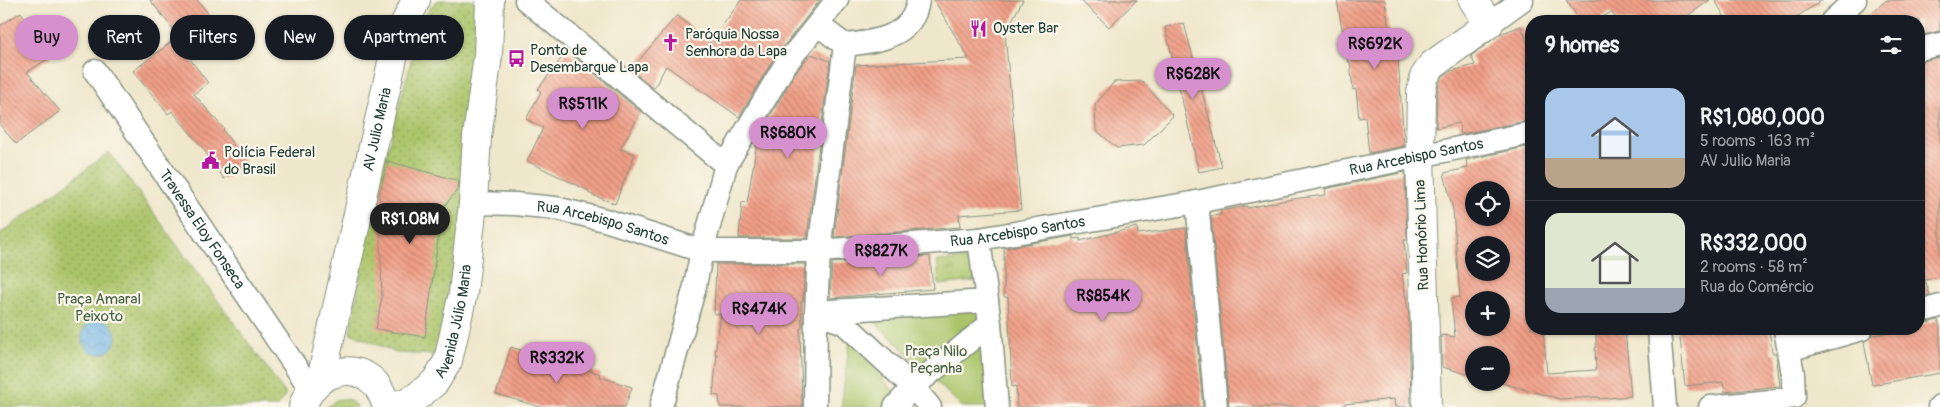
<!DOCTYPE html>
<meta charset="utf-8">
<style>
:root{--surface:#171b24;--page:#242831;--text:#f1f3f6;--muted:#9ea1a6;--line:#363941;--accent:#d690ce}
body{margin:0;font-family:Pangolin,sans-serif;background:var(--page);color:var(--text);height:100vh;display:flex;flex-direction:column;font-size:19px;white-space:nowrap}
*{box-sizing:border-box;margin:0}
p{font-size:16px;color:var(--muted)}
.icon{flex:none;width:28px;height:28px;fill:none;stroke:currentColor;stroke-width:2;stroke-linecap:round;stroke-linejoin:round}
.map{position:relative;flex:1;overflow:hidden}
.drawer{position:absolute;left:1525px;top:15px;width:400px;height:320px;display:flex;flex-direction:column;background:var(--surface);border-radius:20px;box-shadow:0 1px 4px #0004}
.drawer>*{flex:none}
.top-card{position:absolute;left:15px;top:15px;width:475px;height:45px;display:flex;gap:10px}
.tools{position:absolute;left:1465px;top:181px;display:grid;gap:10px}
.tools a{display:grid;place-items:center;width:45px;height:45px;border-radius:50%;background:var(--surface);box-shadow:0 1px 4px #0004;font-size:25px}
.price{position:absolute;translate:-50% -42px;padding:0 11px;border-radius:18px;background:var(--accent);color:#111;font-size:16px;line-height:32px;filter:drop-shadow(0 1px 2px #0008)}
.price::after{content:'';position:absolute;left:50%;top:30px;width:15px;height:11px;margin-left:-8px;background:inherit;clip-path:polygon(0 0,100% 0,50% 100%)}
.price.on{background:#222;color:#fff}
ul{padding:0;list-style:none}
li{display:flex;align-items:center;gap:15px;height:125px;padding:0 20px}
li+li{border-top:1px solid var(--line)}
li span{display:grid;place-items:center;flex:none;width:140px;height:100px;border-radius:15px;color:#555}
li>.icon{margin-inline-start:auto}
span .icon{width:60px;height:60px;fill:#fffc;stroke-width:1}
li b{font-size:21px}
h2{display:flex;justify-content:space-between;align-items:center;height:60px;padding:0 20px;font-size:21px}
.pill{padding:0 18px;border-radius:22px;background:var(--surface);box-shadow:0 1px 4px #0004;font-size:18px;line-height:45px}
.pill.on{background:var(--accent);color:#111}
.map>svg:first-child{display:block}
</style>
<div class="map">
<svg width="1940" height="407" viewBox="0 0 1940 407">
<defs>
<pattern id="grass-tufts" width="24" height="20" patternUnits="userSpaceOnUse" patternTransform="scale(1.25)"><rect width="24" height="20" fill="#aac469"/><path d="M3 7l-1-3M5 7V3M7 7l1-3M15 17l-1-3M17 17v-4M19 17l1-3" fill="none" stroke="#8aa057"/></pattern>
<pattern id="park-dots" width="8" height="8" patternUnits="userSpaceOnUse" patternTransform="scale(1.25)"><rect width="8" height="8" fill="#aac469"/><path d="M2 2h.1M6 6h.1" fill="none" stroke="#8aa057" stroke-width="1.8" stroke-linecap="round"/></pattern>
<pattern id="water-waves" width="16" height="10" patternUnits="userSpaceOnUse" patternTransform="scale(1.25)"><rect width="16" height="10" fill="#6bb1e2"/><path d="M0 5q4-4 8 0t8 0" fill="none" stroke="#5791b8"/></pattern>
<pattern id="building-back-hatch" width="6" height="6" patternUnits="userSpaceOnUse" patternTransform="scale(1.25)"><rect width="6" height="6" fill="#f19f87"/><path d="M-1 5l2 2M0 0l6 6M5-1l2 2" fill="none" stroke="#c3836f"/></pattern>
</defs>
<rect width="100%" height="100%" fill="#fbf7ec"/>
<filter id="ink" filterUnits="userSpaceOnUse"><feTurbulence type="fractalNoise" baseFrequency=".02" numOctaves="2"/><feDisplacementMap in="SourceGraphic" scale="10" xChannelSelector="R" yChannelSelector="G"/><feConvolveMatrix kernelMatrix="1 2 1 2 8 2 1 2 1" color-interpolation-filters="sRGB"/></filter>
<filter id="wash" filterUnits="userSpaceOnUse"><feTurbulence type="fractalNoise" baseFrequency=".0096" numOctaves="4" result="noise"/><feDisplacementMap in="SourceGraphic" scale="20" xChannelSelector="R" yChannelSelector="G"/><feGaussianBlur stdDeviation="1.12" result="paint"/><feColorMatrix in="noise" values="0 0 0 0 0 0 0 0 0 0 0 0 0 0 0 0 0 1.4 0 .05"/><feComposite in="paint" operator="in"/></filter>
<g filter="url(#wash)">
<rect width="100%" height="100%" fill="#efe7cb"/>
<path fill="url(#grass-tufts)" stroke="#64804e" d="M974 258 976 281 939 285 937 261Z"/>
<path fill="url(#park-dots)" stroke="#64804e" d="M440 0H477L470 195 441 347 433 355 397 353 350 333 373 203 422 20 435 2Z
M109 152 286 394 278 407H0V234Z"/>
<path fill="#aac469" stroke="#64804e" d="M983 310 991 407H962L868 315Z
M850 340 907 407H841Z
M342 399 349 400 358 407H327L336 400Z"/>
<path fill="url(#water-waves)" stroke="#45778b" d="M82 337a17 17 0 1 1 34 0a17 17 0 1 1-34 0Z"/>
<g id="blocks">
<path fill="url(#building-back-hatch)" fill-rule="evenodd" d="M150 0H197L211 17 182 40Z
M741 0H820L774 58 739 117 666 66 654 88 631 70 677 15 710 43Z
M934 0H1023L1005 33 1021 210 959 215 960 227 834 237 856 65 969 59Z
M1080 0H1137L1109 27Z
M1337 0H1385L1389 33 1401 31 1404 55 1398 56 1404 146 1369 153 1365 117 1359 118 1356 89 1353 90 1350 62H1348Z
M1566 0H1710L1680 21H1618L1611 12 1597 21H1580Z
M1715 0H1823L1790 21H1727Z
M1887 0H1940V31L1919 36V21H1861Z
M21 12 51 57 27 72 60 111 16 144 0 125V26Z
M1184 23 1222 167 1199 172 1165 27Z
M1521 26 1531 50V120L1461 134 1459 123 1436 128 1437 95 1439 83 1443 76 1451 71 1475 65 1471 56 1500 34Z
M175 39 208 83 194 94 224 129 223 130 246 164 224 179 202 147 172 111 168 114 133 71Z
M567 51 641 112 620 149 635 154 615 204 588 193 589 191 527 161 543 128 526 119 541 92 538 89Z
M811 54 830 61 807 238H739L742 202 747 203 758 137 796 72Z
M1940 57V277L1925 280 1930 295 1919 298V62Z
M1142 81 1173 116 1144 145 1117 148 1096 130 1095 105 1114 82Z
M1531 146V329H1543L1547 373 1596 370 1595 348H1596V329H1625L1631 396 1599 399V397L1560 399 1498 382H1501V355H1474V376L1442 367 1441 335 1455 337 1451 298 1460 297 1453 210 1444 173 1468 168 1466 160ZM1474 190H1501V218H1474ZM1474 245H1501V272H1474ZM1474 300H1501V328H1474Z
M388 161 459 181 458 189 442 209 425 337 376 329 382 297 379 195Z
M1405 172 1407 240H1404L1407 273 1402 274 1409 317 1411 407H1395L1394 399 1344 404V407H1229L1211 216 1221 215 1220 211 1247 206V208L1292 199 1326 195 1325 189Z
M1137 227 1138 234 1186 228 1203 407H1017L1016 386 1012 387 1008 297H1004V248L1073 236V239L1080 238V241Z
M930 256 933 289 830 298 832 263Z
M716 264H805L803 301H801L802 328 800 329 802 407H720L719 396 713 395 717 354H715L721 314H714Z
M1938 320 1940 326V373L1872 385 1864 342 1873 335 1909 329H1919V325Z
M1679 329H1769L1772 353H1776L1780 386 1725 392 1723 382 1685 386Z
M511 347 601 374 600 377 632 387 625 407H540L496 394Z"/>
</g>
</g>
<g filter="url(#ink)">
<use href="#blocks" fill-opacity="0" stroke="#879280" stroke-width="1"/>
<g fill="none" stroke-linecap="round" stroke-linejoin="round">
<defs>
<g id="street">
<path d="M526 0 726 165"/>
<path d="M1832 21 1855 0"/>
<path d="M1489 24 1522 0"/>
<path d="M845 45C875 42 914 37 918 0"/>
<path d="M1919 49 1940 44"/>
<path id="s1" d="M95 71 310 388"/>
<path d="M1197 202 1216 407"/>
<path id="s2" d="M473 203 515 204 555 208 605 220 702 251H819L979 239 1197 202 1531 133"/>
<path d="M979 239 990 324 997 407"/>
<path d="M816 312 987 301"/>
<path d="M1919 312 1940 306"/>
<path d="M820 314 844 323 913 387 930 407"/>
<path d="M1659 329 1665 407"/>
<path d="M1789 350 1862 329"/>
<path d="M661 407 694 290 702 251 726 165 785 65 837 0"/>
<path d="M815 407 816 312 819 251 845 45 818 25"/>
<path d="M895 407 913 387 990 324"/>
<path d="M1710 407 1771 401 1794 397 1793 374 1785 329"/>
<path d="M1939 407 1940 406"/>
</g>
<g id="secondary">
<path id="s3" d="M321 379 397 40 416 0"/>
<path d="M303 407C310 376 350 358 375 383 381 390 384 398 387 407"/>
<path id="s4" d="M392 407 414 399 435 382 448 361 463 293 473 203 477 137 488 55 490 0"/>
<path d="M1427 407 1420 156 1421 93 1424 77 1432 65 1489 24 1473 0"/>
</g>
</defs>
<use href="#street" stroke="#879280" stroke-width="25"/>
<use href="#secondary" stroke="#879280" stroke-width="30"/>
<use href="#street" stroke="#fff" stroke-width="22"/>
<use href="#secondary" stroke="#fff" stroke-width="28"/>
</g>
</g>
<defs>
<symbol id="restaurant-bare" viewBox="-9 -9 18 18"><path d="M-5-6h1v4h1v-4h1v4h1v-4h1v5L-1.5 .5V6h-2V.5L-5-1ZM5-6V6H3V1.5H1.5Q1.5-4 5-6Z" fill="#b5179e" stroke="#fbf7ec" stroke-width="2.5" paint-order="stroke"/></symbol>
<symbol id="church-bare" viewBox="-9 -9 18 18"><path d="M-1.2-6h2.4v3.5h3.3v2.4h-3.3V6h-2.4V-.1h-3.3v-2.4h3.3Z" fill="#b5179e" stroke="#fbf7ec" stroke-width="2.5" paint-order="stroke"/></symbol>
<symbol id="bus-bare" viewBox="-9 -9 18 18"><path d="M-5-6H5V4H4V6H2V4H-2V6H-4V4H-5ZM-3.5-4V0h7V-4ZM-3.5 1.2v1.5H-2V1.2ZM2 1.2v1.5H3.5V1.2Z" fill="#b5179e" stroke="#fbf7ec" stroke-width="2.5" paint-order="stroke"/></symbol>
<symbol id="civic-bare" viewBox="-9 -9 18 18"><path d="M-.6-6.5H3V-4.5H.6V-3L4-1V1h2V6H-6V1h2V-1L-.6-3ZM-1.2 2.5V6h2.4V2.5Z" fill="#b5179e" stroke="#fbf7ec" stroke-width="2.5" paint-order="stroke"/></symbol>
</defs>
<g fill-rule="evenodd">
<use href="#restaurant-bare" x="966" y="16" width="25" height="25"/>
<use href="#church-bare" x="658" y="30" width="25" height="25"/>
<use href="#bus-bare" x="504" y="46" width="25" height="25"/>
<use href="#civic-bare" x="198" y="148" width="25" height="25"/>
</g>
<g text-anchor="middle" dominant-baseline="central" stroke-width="4.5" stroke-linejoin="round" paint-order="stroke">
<g font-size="15" fill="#1f3d34" stroke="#fbf7ec" text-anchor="start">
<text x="993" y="28">Oyster Bar</text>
<text x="685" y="34">Paróquia Nossa<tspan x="685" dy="17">Senhora da Lapa</tspan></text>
<text x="530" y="50">Ponto de<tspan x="530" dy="17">Desembarque Lapa</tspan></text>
<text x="224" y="152">Polícia Federal<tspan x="224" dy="17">do Brasil</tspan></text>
</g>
<g font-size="15" fill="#1f3d34" stroke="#fbf7ec">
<text stroke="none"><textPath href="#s3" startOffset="256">AV Julio Maria</textPath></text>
<text stroke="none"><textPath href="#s2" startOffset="958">Rua Arcebispo Santos</textPath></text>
<text stroke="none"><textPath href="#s2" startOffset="132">Rua Arcebispo Santos</textPath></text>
<text stroke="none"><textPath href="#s1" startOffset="191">Travessa Eloy Fonseca</textPath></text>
<text stroke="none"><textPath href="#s2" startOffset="552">Rua Arcebispo Santos</textPath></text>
<text transform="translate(1422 235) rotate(-92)">Rua Honório Lima</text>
<text stroke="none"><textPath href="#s4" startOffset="115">Avenida Júlio Maria</textPath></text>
</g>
<g font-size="15" fill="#425f41" stroke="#fbf7ec">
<text x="99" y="299">Praça Amaral<tspan x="99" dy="17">Peixoto</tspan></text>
<text x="936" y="351">Praça Nilo<tspan x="936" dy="17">Peçanha</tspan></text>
</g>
</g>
</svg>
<div class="tools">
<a><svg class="icon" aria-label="locate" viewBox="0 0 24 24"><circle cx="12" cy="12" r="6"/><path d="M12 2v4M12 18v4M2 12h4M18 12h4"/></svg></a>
<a><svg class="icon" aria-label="layers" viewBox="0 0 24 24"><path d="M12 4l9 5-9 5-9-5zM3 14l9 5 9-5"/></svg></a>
<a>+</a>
<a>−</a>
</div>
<b class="price" style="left:1375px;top:70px">R$692K</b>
<b class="price" style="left:1193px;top:100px">R$628K</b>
<b class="price" style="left:583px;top:130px">R$511K</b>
<b class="price" style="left:788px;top:159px">R$680K</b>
<b class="price on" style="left:410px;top:245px">R$1.08M</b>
<b class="price" style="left:881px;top:277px">R$827K</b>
<b class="price" style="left:1103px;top:322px">R$854K</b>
<b class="price" style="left:759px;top:335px">R$474K</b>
<b class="price" style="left:557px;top:384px">R$332K</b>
<div class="top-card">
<a class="pill on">Buy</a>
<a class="pill">Rent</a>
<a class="pill">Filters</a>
<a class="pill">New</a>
<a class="pill">Apartment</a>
</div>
<section class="drawer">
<h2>9 homes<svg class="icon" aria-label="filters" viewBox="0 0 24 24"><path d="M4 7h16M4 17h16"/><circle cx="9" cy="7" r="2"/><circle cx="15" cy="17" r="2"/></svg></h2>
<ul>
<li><span style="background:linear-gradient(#a9c7e8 70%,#b9a48a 0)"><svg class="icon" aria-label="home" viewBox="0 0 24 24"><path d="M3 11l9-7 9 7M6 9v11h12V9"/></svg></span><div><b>R$1,080,000</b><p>5 rooms · 163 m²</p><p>AV Julio Maria</p></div></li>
<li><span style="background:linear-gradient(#dfe7d0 75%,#9aa5b1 0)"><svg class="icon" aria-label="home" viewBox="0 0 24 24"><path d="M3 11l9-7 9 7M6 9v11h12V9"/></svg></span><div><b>R$332,000</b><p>2 rooms · 58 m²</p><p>Rua do Comércio</p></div></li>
</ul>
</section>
</div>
